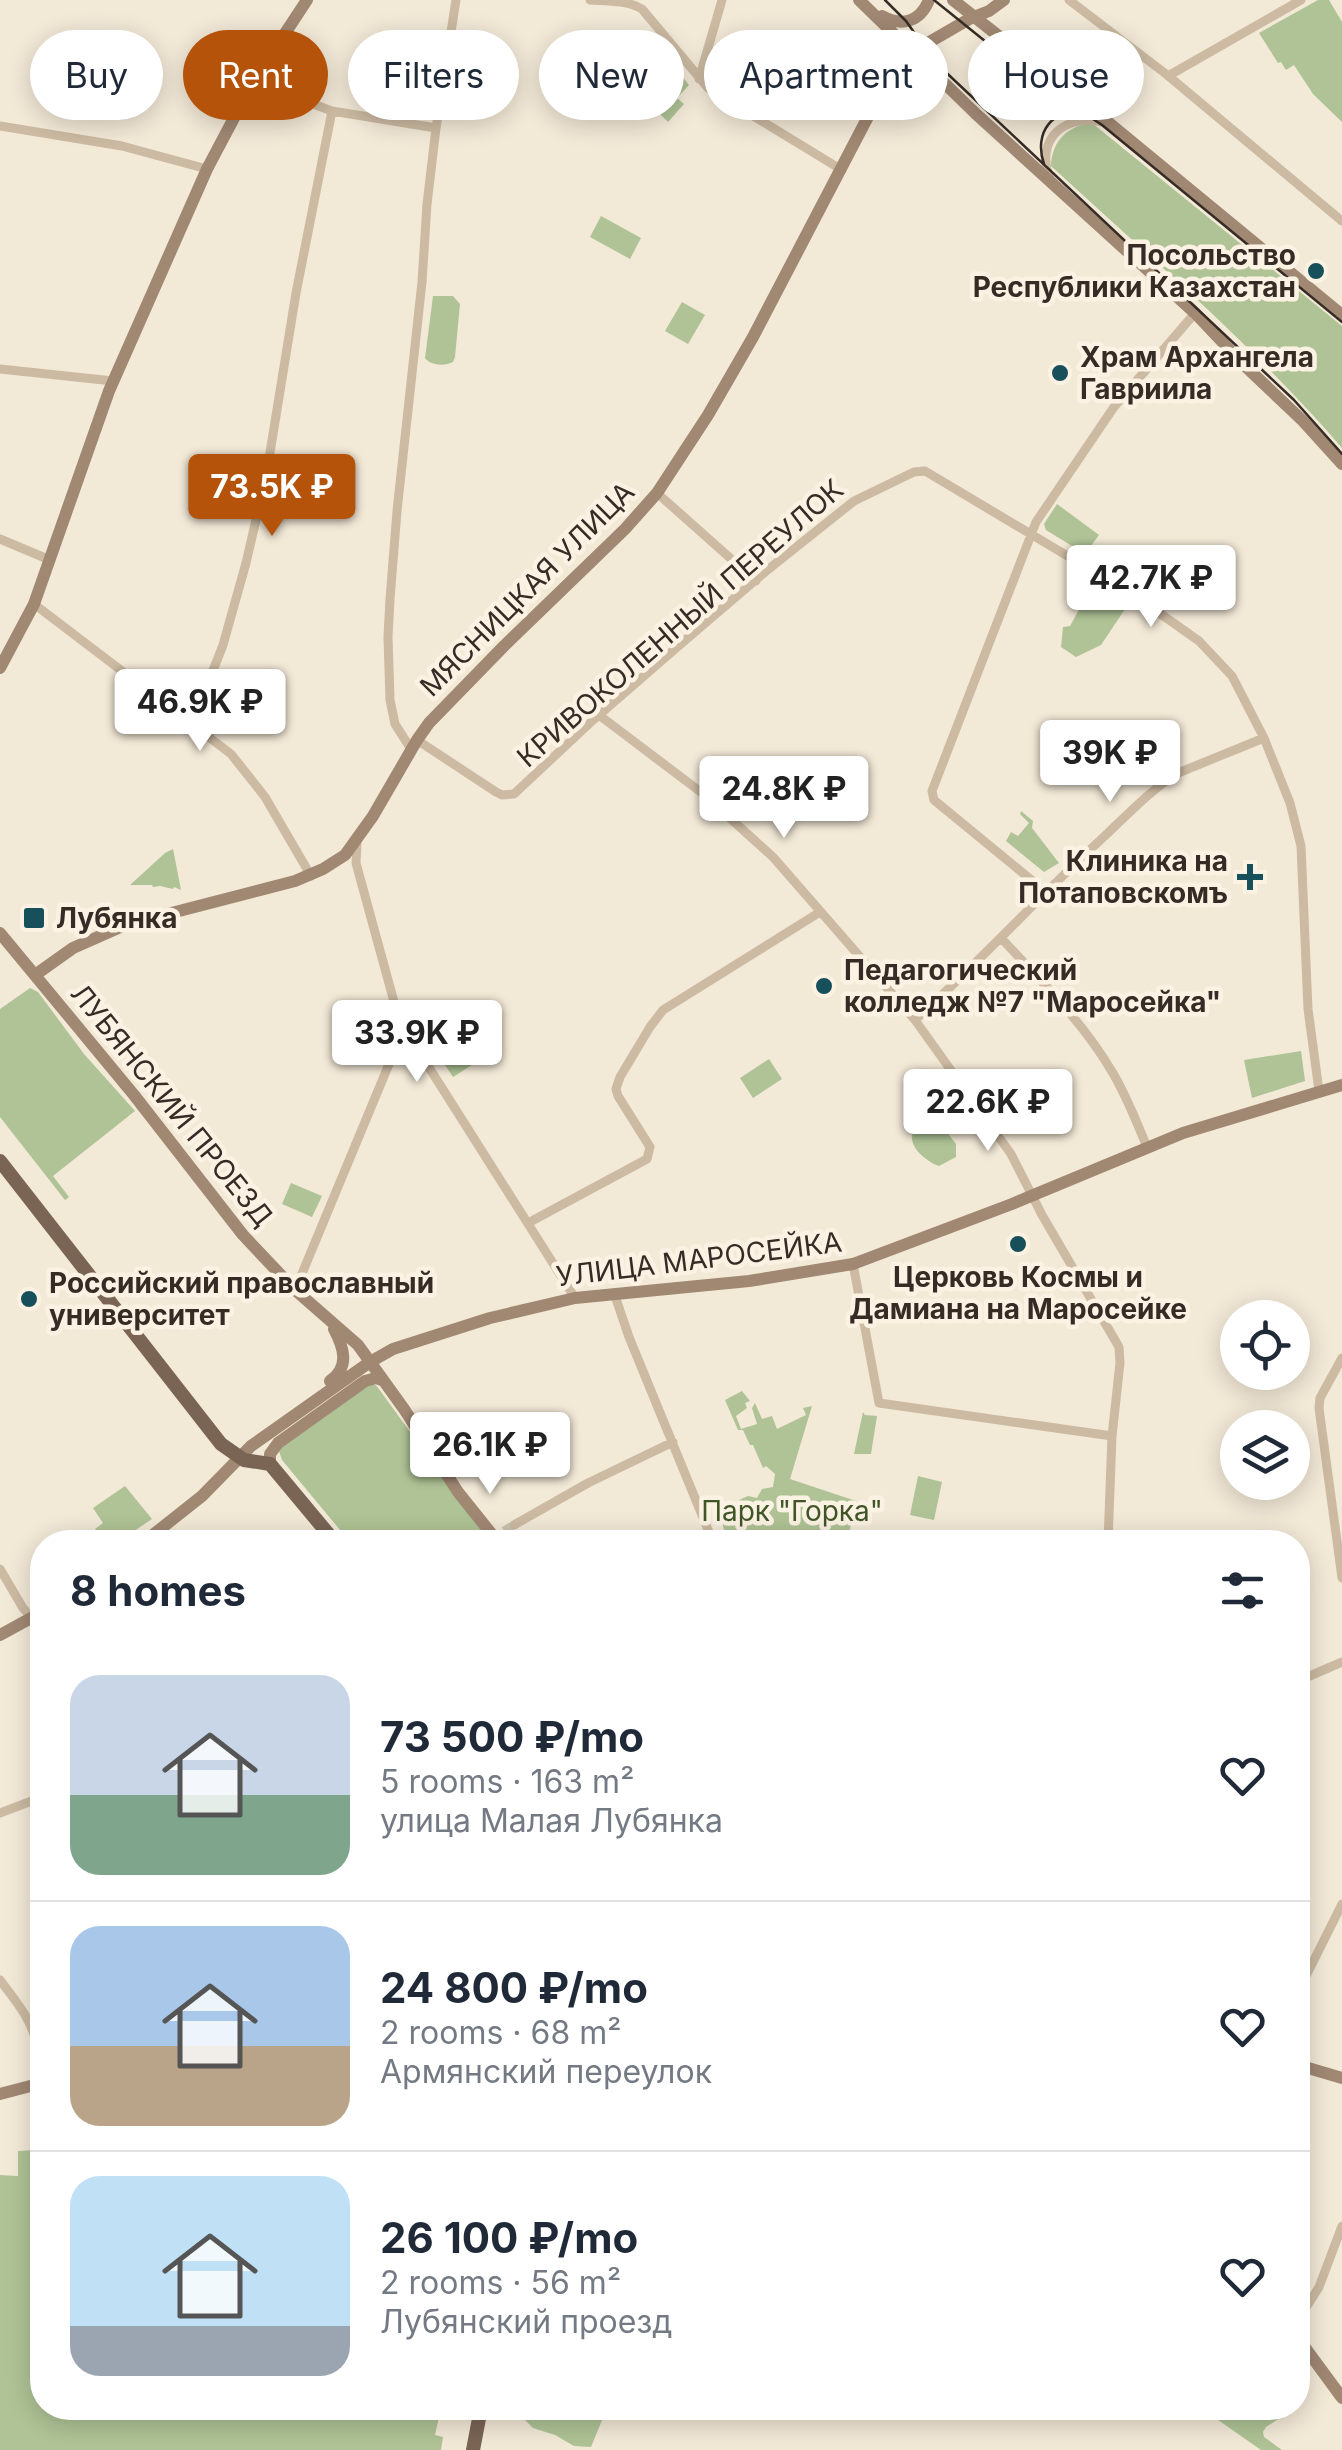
<!DOCTYPE html>
<meta charset="utf-8">
<style>
:root{--surface:#fff;--page:#f2f2f3;--text:#1f2937;--muted:#747a83;--line:#e0e1e3;--accent:#b45309}
body{margin:0;font-family:Inter,sans-serif;background:var(--page);color:var(--text);height:100vh;display:flex;flex-direction:column;font-size:38px;white-space:nowrap}
*{box-sizing:border-box;margin:0}
p{font-size:32px;color:var(--muted)}
.icon{flex:none;width:55px;height:55px;fill:none;stroke:currentColor;stroke-width:2;stroke-linecap:round;stroke-linejoin:round}
.map{position:relative;flex:1;overflow:hidden}
.panel{position:absolute;left:30px;top:1530px;width:1280px;height:890px;display:flex;flex-direction:column;background:var(--surface);border-radius:40px;box-shadow:0 5px 25px #0003}
.panel>*{flex:none}
.guide{position:absolute;left:30px;top:30px;width:1282px;height:90px;display:flex;gap:20px}
.fabs{position:absolute;left:1220px;top:1300px;display:grid;gap:20px}
.fabs a{display:grid;place-items:center;width:90px;height:90px;border-radius:50%;background:var(--surface);box-shadow:0 5px 25px #0003;font-size:50px}
.price{position:absolute;translate:-50% -85px;padding:0 22px;border-radius:10px;background:#fff;color:#222;font-size:32px;line-height:65px;filter:drop-shadow(0 2px 5px #0008)}
.price::after{content:'';position:absolute;left:50%;top:60px;width:30px;height:22px;margin-left:-15px;background:inherit;clip-path:polygon(0 0,100% 0,50% 100%)}
.price.active{background:var(--accent);color:#fff}
ul{padding:0;list-style:none}
li{display:flex;align-items:center;gap:30px;height:250px;padding:0 40px}
li+li{border-top:2px solid var(--line)}
li span{display:grid;place-items:center;flex:none;width:280px;height:200px;border-radius:30px;color:#555}
li>.icon{margin-inline-start:auto}
span .icon{width:120px;height:120px;fill:#fffc;stroke-width:1}
li b{font-size:42px}
h2{display:flex;justify-content:space-between;align-items:center;height:120px;padding:0 40px;font-size:42px}
.chip{padding:0 35px;border-radius:45px;background:var(--surface);box-shadow:0 5px 25px #0003;font-size:35px;line-height:90px}
.chip.active{background:var(--accent);color:#fff}
.map>svg:first-child{display:block}
</style>
<div class="map">
<svg width="1342" height="2450" viewBox="0 0 1342 2450">
<rect width="100%" height="100%" fill="#f3e9d7"/>
<path fill="#afc396" d="M1318 0H1329L1342 22V122L1313 94 1294 65 1286 70 1281 62 1278 63 1259 33Z
M667 58 689 85 677 98 684 104 668 122 645 99 656 88 667 99 680 86 666 71 661 76 654 68Z
M1092 123 1342 326V448C1254 346 1150 257 1051 166 1052 140 1068 126 1092 123Z
M601 216 641 238 630 259 590 237Z
M433 296H453L460 304 455 357 453 362C445 366 431 366 425 358Z
M682 302 705 315 688 344 665 331Z
M1057 504 1099 535 1085 554 1046 530 1044 524Z
M1093 584 1127 606 1101 645 1076 657 1061 647 1063 627 1070 626Z
M1021 811 1033 821 1032 828 1059 863 1044 872 1006 841 1011 832 1018 836 1029 823 1020 814Z
M173 849 181 890 174 887 173 889 160 886 153 887 152 885H130L165 853Z
M30 988 38 992 84 1054 135 1111 53 1176 69 1197 65 1200 0 1117V1009Z
M453 1030 475 1063 453 1077 431 1044Z
M1301 1051 1305 1081 1252 1098 1244 1060Z
M769 1059 782 1079 753 1098 740 1078Z
M931 1118H936L956 1144V1157L939 1166C928 1162 910 1149 912 1135 914 1127 925 1123 931 1118Z
M291 1183 322 1196 312 1217 282 1204Z
M367 1384 376 1385 490 1542H350L282 1460 279 1451 281 1447Z
M742 1391 750 1401 745 1403 747 1408 736 1416 741 1429 757 1424 752 1408 755 1403 762 1419 772 1416 777 1429 806 1415 803 1408 812 1406 790 1479 865 1504 862 1517 853 1516 849 1533 858 1535 856 1542H726L721 1514 732 1508V1503L738 1504 739 1500 748 1496 757 1498 762 1489 773 1487 775 1474 766 1466 763 1468 753 1445H750L743 1430H738L725 1400Z
M863 1412 865 1415 877 1416 871 1454H854Z
M918 1476 942 1482 934 1520 910 1515Z
M125 1486 152 1519 118 1542H105L95 1529 103 1523 93 1508Z
M35 2130H37L40 2150H42V2408H441L435 2435 443 2437 441 2450H0V2175L18 2176V2151L36 2150Z
M523 2408H553L571 2414 586 2415 591 2408H607L591 2447 574 2446 555 2435 533 2428 525 2420Z
M1201 2408H1214L1225 2413 1252 2415 1268 2408H1295L1266 2427 1263 2432 1264 2437 1282 2450H1261Z"/>
<g fill="none" stroke-linecap="round" stroke-linejoin="round">
<path stroke="#cdc3b3" stroke-width="9" stroke-dasharray="9 4.5" stroke-linecap="butt" d="M504 1531 514 1525"/>
<path stroke="#ccbaa2" stroke-width="9" d="M590 0C607 1 627 0 642 9L709 89 842 170
M1069 0 1166 74 1342 221
M1168 76 1301 0
M699 79 722 0
M253 82 332 111 436 128
M0 126 122 146 207 169
M1050 179C1034 138 1066 112 1106 123
M0 369 113 381
M657 493 756 581
M0 539 50 560
M34 604 231 754 265 797 311 876
M599 715 702 793 773 857 915 1020 1011 1154 1042 1215 1119 1347 1120 1363 1112 1436 1108 1542
M188 720 214 668 223 645 246 563 266 477 296 293 332 111
M417 740 496 792 502 795 514 794 592 721 676 648 765 572 854 501 914 472 925 471 1138 598 1199 641 1232 676 1264 738 1290 803 1301 846 1308 1009 1319 1091
M411 749 395 724 390 700 388 637 390 599 397 511 422 282 427 204 436 128 456 0
M357 843 356 863 399 1020 575 1298
M1046 892 934 800 932 791 1036 522 1114 407 1195 313
M1002 939C1040 980 1082 1021 1111 1070 1126 1094 1136 1121 1147 1147
M915 1020C982 960 1042 893 1108 833 1130 812 1152 789 1178 773L1264 738
M528 1223 647 1159 650 1147 618 1096 616 1089 620 1077 650 1027 663 1010 820 912
M853 1264 879 1403 1112 1436
M294 1289 301 1276 404 1028
M614 1293 629 1337 713 1542
M1342 1358 1320 1398 1319 1408 1342 1578
M514 1525 588 1483 673 1442
M0 1569 23 1608 39 1626 42 1636
M1298 1681 1342 1662
M0 1813 42 1797
M0 1980C14 1999 32 2019 36 2043 39 2057 36 2070 40 2084
M1298 1992 1342 1904
M1298 2320 1319 2287 1342 2226
M1144 2408 1152 2414"/>
<path stroke="#a08873" stroke-width="12" d="M859 0 975 113 1195 313 1245 366 1303 421 1342 464
M953 0 1109 123 1342 315
M882 16C902 27 920 22 929 0
M0 668 34 604 109 391 207 169 253 82 307 0
M0 933 134 1095 243 1235 294 1289 358 1345 404 1409 458 1492 498 1542
M35 975 73 948 125 925 295 881 323 869 345 855 373 816 417 740 429 723 504 646 625 529 657 493 708 415 753 337 871 111 907 55 971 18 989 11 1004 0
M330 1381C350 1367 344 1348 334 1329
M270 1464V1454L278 1443 365 1381 376 1378 384 1381
M144 1542 202 1496 251 1446 370 1362 393 1349 490 1318 575 1298 749 1281 853 1264 1012 1204 1183 1133 1342 1085
M0 1635 42 1612
M1298 2065 1342 2078
M0 2094 42 2083
M1298 2338 1342 2398"/>
<path stroke="#7a6555" stroke-width="14" d="M0 1161 221 1444 244 1460 270 1464 335 1542
M473 2450 481 2408"/>
<path stroke="#362c25" stroke-width="2.5" d="M885 0 906 21 935 62 1294 400 1342 454
M934 0 1031 78 1102 125 1342 322
M1044 164C1033 133 1053 105 1087 115"/>
</g>
<g fill="#174f5b" stroke="#fbf2e3" stroke-width="4">
<circle cx="1316" cy="271" r="10"/>
<circle cx="1060" cy="373" r="10"/>
<path d="M1245 862h10v10h10v10h-10v10h-10v-10h-10v-10h10z"/>
<rect x="22" y="906" width="24" height="24" rx="5"/>
<circle cx="824" cy="986" r="10"/>
<circle cx="1018" cy="1244" r="10"/>
<circle cx="29" cy="1299" r="10"/>
</g>
<g text-anchor="middle" dominant-baseline="central" stroke-width="9" stroke-linejoin="round" paint-order="stroke">
<g font-size="28" font-weight="bold" fill="#362c25" stroke="#fbf2e3" text-anchor="start">
<text x="1296" y="255" text-anchor="end">Посольство<tspan x="1296" dy="32">Республики Казахстан</tspan></text>
<text x="1080" y="357">Храм Архангела<tspan x="1080" dy="32">Гавриила</tspan></text>
<text x="1228" y="861" text-anchor="end">Клиника на<tspan x="1228" dy="32">Потаповскомъ</tspan></text>
<text x="56" y="918">Лубянка</text>
<text x="844" y="970">Педагогический<tspan x="844" dy="32">колледж №7 "Маросейка"</tspan></text>
<text x="1018" y="1277" text-anchor="middle">Церковь Космы и<tspan x="1018" dy="32">Дамиана на Маросейке</tspan></text>
<text x="49" y="1283">Российский православный<tspan x="49" dy="32">университет</tspan></text>
</g>
<g font-size="28" fill="#362c25" stroke="#fbf2e3">
<text transform="translate(527 589) rotate(-45)">МЯСНИЦКАЯ УЛИЦА</text>
<text transform="translate(680 623) rotate(-41)">КРИВОКОЛЕННЫЙ ПЕРЕУЛОК</text>
<text transform="translate(172 1105) rotate(51)">ЛУБЯНСКИЙ ПРОЕЗД</text>
<text transform="translate(699 1259) rotate(-7)">УЛИЦА МАРОСЕЙКА</text>
</g>
<g font-size="28" fill="#405627" stroke="#fbf2e3">
<text x="792" y="1511">Парк "Горка"</text>
</g>
</g>
</svg>
<div class="fabs">
<a><svg class="icon" aria-label="locate" viewBox="0 0 24 24"><circle cx="12" cy="12" r="6"/><path d="M12 2v4M12 18v4M2 12h4M18 12h4"/></svg></a>
<a><svg class="icon" aria-label="layers" viewBox="0 0 24 24"><path d="M12 4l9 5-9 5-9-5zM3 14l9 5 9-5"/></svg></a>
</div>
<b class="price active" style="left:272px;top:539px">73.5K ₽</b>
<b class="price" style="left:1151px;top:630px">42.7K ₽</b>
<b class="price" style="left:200px;top:754px">46.9K ₽</b>
<b class="price" style="left:1110px;top:805px">39K ₽</b>
<b class="price" style="left:784px;top:841px">24.8K ₽</b>
<b class="price" style="left:417px;top:1085px">33.9K ₽</b>
<b class="price" style="left:988px;top:1154px">22.6K ₽</b>
<b class="price" style="left:490px;top:1497px">26.1K ₽</b>
<div class="guide">
<a class="chip">Buy</a>
<a class="chip active">Rent</a>
<a class="chip">Filters</a>
<a class="chip">New</a>
<a class="chip">Apartment</a>
<a class="chip">House</a>
</div>
<section class="panel">
<h2>8 homes<svg class="icon" aria-label="filters" viewBox="0 0 24 24"><path d="M4 7h16M4 17h16"/><circle cx="9" cy="7" r="2"/><circle cx="15" cy="17" r="2"/></svg></h2>
<ul>
<li><span style="background:linear-gradient(#c9d6e8 60%,#7fa58c 0)"><svg class="icon" aria-label="home" viewBox="0 0 24 24"><path d="M3 11l9-7 9 7M6 9v11h12V9"/></svg></span><div><b>73 500 ₽/mo</b><p>5 rooms · 163 m²</p><p>улица Малая Лубянка</p></div><svg class="icon" aria-label="heart" viewBox="0 0 24 24"><path d="M12 20l-8-8c-3-5 5-10 8-4 3-6 11-1 8 4z"/></svg></li>
<li><span style="background:linear-gradient(#a9c7e8 60%,#b9a48a 0)"><svg class="icon" aria-label="home" viewBox="0 0 24 24"><path d="M3 11l9-7 9 7M6 9v11h12V9"/></svg></span><div><b>24 800 ₽/mo</b><p>2 rooms · 68 m²</p><p>Армянский переулок</p></div><svg class="icon" aria-label="heart" viewBox="0 0 24 24"><path d="M12 20l-8-8c-3-5 5-10 8-4 3-6 11-1 8 4z"/></svg></li>
<li><span style="background:linear-gradient(#bfe0f5 75%,#9aa5b1 0)"><svg class="icon" aria-label="home" viewBox="0 0 24 24"><path d="M3 11l9-7 9 7M6 9v11h12V9"/></svg></span><div><b>26 100 ₽/mo</b><p>2 rooms · 56 m²</p><p>Лубянский проезд</p></div><svg class="icon" aria-label="heart" viewBox="0 0 24 24"><path d="M12 20l-8-8c-3-5 5-10 8-4 3-6 11-1 8 4z"/></svg></li>
</ul>
</section>
</div>
